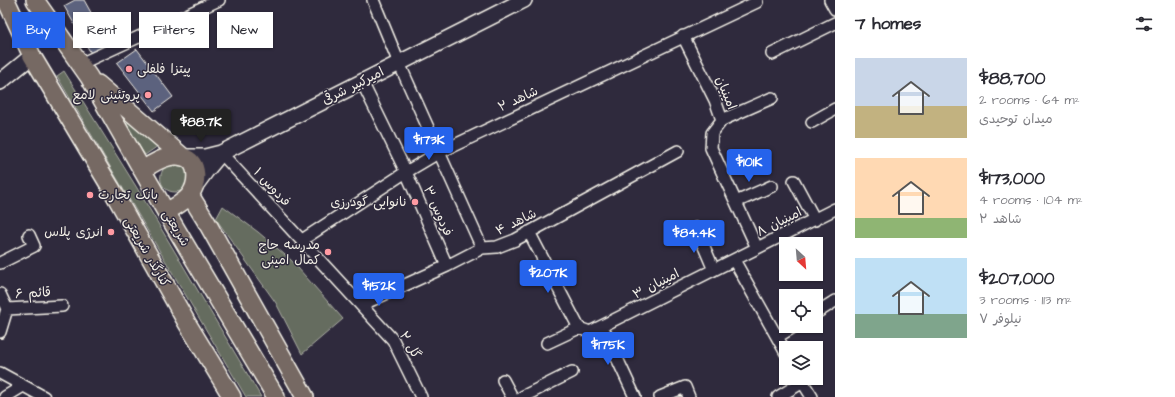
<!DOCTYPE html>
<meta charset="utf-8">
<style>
:root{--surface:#fff;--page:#f2f2f3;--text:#2b2b33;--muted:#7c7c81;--accent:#2563eb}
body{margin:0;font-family:"Architects Daughter","Playpen Sans Arabic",sans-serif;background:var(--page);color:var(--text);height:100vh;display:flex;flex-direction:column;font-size:15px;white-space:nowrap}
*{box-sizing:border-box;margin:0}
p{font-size:13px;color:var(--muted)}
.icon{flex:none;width:22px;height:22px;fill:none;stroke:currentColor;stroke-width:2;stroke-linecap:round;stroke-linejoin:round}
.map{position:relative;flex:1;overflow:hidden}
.drawer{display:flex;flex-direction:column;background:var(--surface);width:340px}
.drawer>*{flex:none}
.banner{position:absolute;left:12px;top:12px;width:380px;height:36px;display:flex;gap:8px}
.needle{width:26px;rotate:154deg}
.controls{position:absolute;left:779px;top:237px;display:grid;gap:8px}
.controls a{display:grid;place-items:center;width:44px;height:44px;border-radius:0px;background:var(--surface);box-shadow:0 1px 3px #0004;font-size:20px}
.price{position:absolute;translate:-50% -34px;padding:0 9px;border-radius:4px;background:var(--accent);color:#fff;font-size:13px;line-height:26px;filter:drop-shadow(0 1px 2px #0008)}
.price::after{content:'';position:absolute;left:50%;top:24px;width:12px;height:9px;margin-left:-6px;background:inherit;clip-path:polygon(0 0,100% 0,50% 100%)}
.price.current{background:#222;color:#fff}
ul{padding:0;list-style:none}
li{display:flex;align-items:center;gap:12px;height:100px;padding:0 20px}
li span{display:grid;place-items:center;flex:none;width:112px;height:80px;border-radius:0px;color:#555}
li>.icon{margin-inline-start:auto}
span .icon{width:48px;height:48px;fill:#fffc;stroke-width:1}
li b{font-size:17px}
h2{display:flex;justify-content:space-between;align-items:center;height:48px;padding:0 20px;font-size:17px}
.chip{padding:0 14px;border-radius:0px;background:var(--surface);box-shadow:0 1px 3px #0004;font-size:14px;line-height:36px}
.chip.current{background:var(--accent);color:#fff}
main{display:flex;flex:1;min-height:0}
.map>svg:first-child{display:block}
</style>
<main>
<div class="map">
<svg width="835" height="397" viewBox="0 0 835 397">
<rect width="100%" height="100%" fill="#2f2a3d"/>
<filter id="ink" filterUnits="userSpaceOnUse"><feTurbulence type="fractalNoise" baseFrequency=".025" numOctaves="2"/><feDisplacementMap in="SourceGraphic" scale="8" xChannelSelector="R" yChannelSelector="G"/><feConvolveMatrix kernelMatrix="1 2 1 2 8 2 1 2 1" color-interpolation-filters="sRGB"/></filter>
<g filter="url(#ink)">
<path fill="#656c5f" stroke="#acaea4" d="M64 71 137 188 261 397H246C182 290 120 183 57 76Z
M117 112 165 146H158L145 155Z
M168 164H182L190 171 185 189C166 200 151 178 168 164Z
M223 206 258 232 291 260 343 319 302 354 276 303 216 219Z"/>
<path fill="#5c627e" stroke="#f4f1e8" d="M75 0H84L109 45 92 55 64 6Z
M137 49 173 97 154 111 117 63Z"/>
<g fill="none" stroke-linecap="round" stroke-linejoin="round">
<defs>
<path id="minor" d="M373 0 399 63 482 248
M830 0 835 9
M683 36 715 100 722 120 712 133 711 148 757 248
M772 54 835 23
M80 64 219 0
M362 82 406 172 447 266
M722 120 772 98
M812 122 835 109
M221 153 393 340 421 397
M794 181 815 220
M736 202 772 186
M696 228 714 270
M529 232 579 328 590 332 835 209
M302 240 406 172 438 153 757 2
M734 260 786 353
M0 263 34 246 29 235
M0 294 7 309 0 332
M361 305 447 266 482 248 497 247 515 240 678 151
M7 309 62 306
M816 313 835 301
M602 326 635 397
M777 337 795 326
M547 343 579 328
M0 373 44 397
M800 378 812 397
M503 380 512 397
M5 397 23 386
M522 397 572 372
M660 397 685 387 689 397
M778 397 803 382"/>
<path id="secondary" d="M0 82 32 56
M183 157H205L221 153
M195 186 206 171 221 153 524 0"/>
<path id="primary" d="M6 0 32 56 111 188 187 323 232 397
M35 0 89 77 166 212 276 397
M98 84 183 157
M142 170C154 163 168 153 183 157 200 161 198 185 189 196 183 203 174 207 166 212
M190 195 206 221 305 397"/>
</defs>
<use href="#minor" stroke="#f4f1e8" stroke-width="14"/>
<use href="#secondary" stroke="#f4f1e8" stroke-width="18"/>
<use href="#primary" stroke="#f4f1e8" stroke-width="20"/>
<use href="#minor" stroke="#2f2a3d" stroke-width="11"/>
<use href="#secondary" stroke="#2f2a3d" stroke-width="15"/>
<use href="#primary" stroke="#766964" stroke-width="17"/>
</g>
</g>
<g fill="#ff9aa2" stroke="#2f2a3d" stroke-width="1.5">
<circle cx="129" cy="69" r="4"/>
<circle cx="148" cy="95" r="4"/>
<circle cx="90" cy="195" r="4"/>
<circle cx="415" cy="202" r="4"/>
<circle cx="111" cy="232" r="4"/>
<circle cx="328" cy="252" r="4"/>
</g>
<g text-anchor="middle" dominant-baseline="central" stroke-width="3" stroke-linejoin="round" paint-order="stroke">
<g font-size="13" fill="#f4f1e8" stroke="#2f2a3d" text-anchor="end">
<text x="137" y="69" text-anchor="start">پیتزا فلفلی</text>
<text x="140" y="95">پروتئینی لامع</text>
<text x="98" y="195" text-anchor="start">بانک تجارت</text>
<text x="407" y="202">نانوایی گودرزی</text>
<text x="103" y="232">انرژی پلاس</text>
<text x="320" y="245">مدرسه حاج<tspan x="320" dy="15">کمال امینی</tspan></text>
</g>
<g font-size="13" fill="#f4f1e8" stroke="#2f2a3d">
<text transform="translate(353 86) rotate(-27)">امیرکبیر شرقی</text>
<text transform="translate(726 93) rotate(68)">امینیان</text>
<text transform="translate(518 99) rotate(-25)">شاهد ۲</text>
<text transform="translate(272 187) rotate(47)">فردوس ۱</text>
<text transform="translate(438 211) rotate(66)">فردوس ۳</text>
<text transform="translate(516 222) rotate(-26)">شاهد ۴</text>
<text transform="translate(779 222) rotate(-27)">امینیان ۸</text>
<text transform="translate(176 228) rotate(59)">شریعتی</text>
<text transform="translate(147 252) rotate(60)">کنارگذر شریعتی</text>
<text transform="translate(656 284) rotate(-27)">امینیان ۳</text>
<text transform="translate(33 293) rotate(-3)">قائم ۶</text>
<text transform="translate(410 345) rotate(60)">گل ۲</text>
</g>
</g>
</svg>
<div class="controls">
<a><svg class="needle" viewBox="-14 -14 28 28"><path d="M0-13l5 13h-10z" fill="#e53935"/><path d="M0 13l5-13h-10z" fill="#7c7c81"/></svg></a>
<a><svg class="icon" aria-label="locate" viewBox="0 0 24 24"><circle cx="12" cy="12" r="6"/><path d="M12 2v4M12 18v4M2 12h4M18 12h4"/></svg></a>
<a><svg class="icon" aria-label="layers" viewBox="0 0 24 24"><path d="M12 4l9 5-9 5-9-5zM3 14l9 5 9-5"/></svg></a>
</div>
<b class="price current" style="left:201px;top:143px">$88.7K</b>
<b class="price" style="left:429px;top:161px">$173K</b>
<b class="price" style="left:749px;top:183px">$101K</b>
<b class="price" style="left:694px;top:254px">$84.4K</b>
<b class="price" style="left:548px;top:294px">$207K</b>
<b class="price" style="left:379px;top:307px">$152K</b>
<b class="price" style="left:608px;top:366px">$175K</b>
<div class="banner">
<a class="chip current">Buy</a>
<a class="chip">Rent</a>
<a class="chip">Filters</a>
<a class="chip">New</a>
</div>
</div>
<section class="drawer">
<h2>7 homes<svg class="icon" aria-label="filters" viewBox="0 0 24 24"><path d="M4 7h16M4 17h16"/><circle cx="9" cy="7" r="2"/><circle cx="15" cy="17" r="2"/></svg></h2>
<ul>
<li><span style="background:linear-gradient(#c9d6e8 60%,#c2b280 0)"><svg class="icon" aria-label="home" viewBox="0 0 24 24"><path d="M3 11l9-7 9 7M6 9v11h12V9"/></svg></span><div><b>$88,700</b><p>2 rooms · 64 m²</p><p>میدان توحیدی</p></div></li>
<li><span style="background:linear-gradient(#ffd9b3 75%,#8fb573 0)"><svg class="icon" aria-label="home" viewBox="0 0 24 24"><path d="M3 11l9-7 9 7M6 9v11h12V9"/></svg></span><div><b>$173,000</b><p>4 rooms · 104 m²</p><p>شاهد ۲</p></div></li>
<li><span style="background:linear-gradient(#bfe0f5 70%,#7fa58c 0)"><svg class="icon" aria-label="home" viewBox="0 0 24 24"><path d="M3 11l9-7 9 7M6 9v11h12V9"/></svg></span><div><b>$207,000</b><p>3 rooms · 113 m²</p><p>نیلوفر ۷</p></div></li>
</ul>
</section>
</main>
